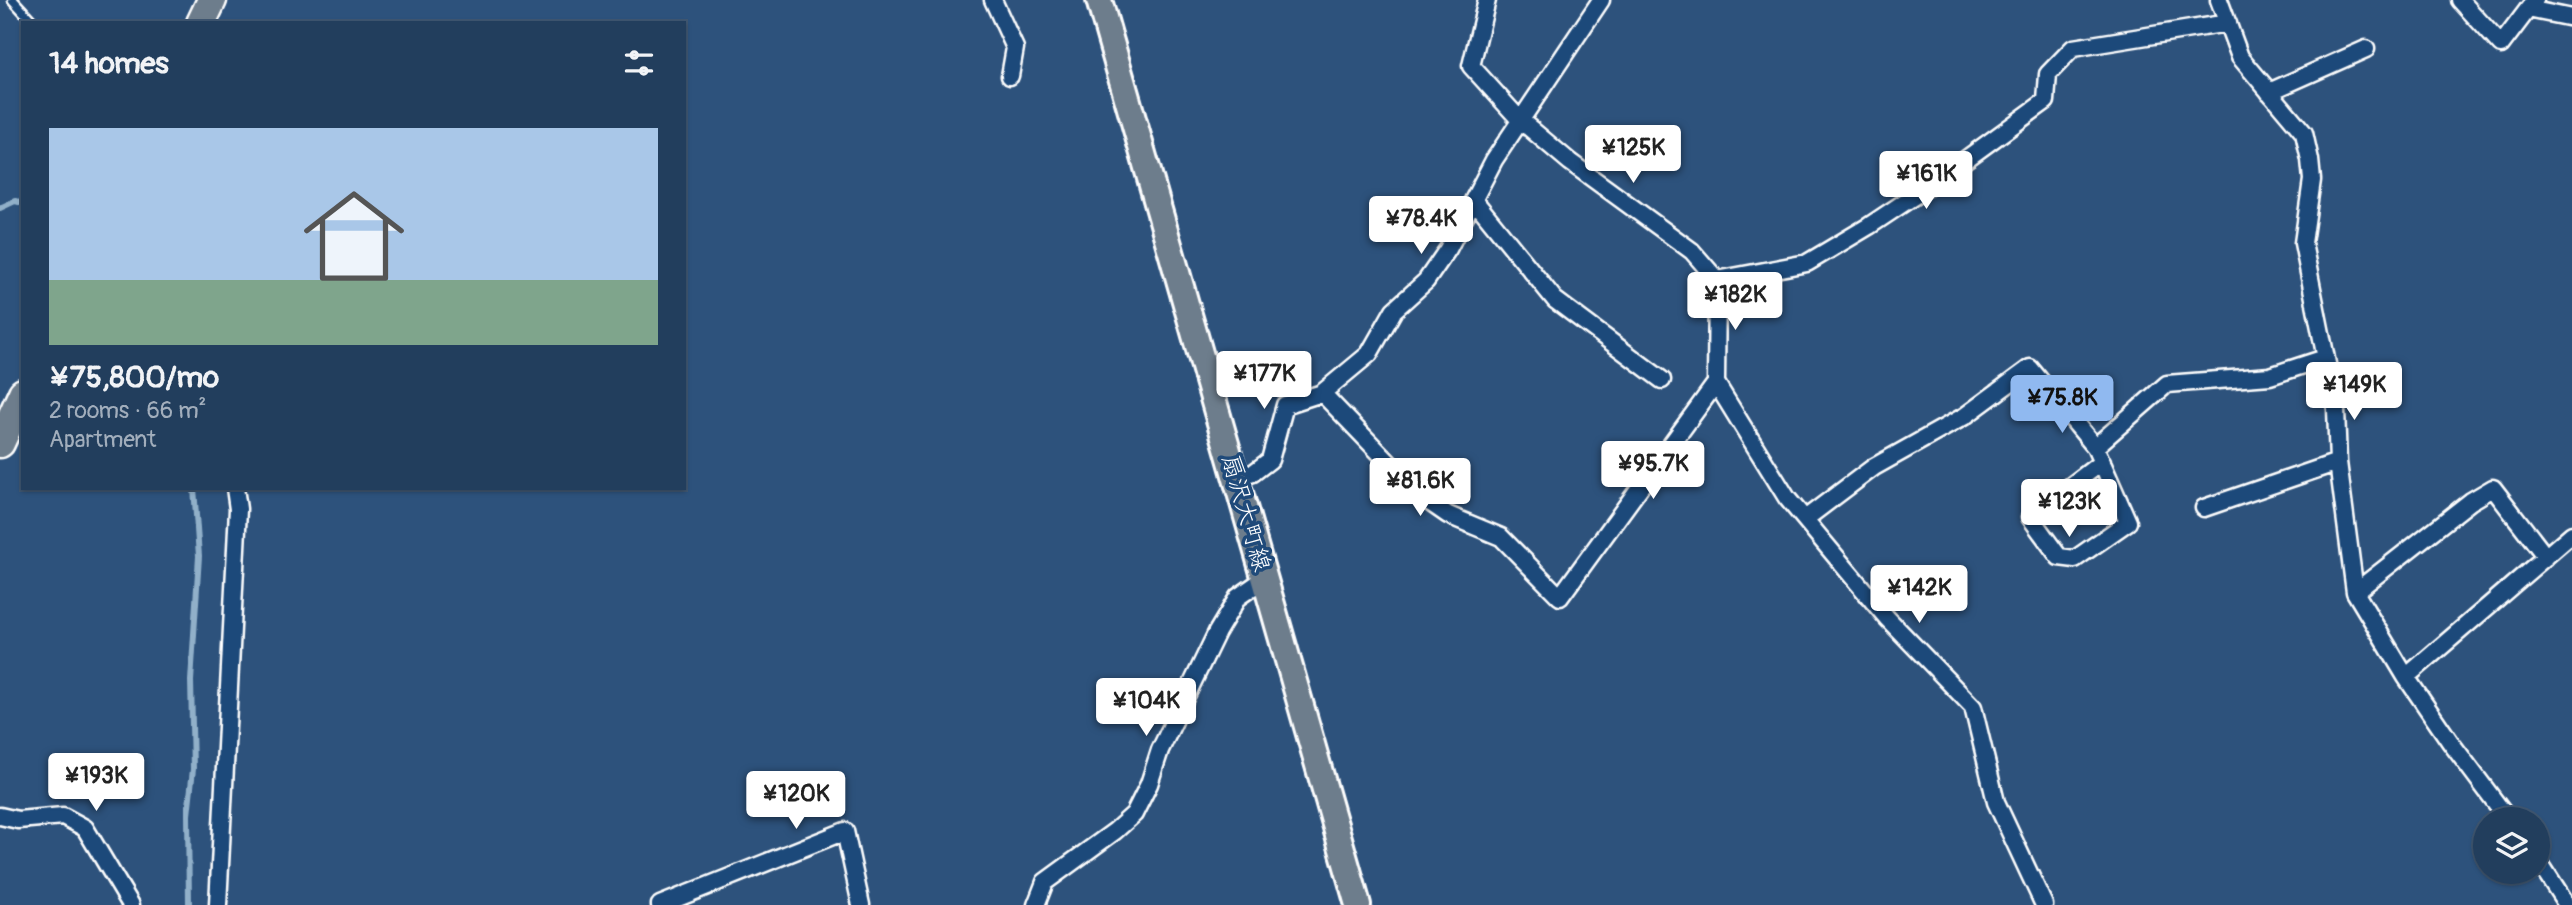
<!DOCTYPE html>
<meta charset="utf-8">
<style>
:root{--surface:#223e5d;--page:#2a4563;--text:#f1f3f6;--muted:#a2aebc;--line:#3f5772;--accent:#90b9f0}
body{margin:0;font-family:Pangolin,"Klee One",sans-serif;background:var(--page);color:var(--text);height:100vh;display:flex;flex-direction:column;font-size:26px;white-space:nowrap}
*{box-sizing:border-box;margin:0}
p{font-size:23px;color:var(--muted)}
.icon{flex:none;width:38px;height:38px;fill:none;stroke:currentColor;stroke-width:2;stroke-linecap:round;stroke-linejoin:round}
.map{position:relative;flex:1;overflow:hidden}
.side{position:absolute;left:21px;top:21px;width:665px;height:469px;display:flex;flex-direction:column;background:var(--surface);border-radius:0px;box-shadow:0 2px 5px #0004,0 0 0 2px var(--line)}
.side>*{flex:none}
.buttons{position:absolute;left:2473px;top:807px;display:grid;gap:14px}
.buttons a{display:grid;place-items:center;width:77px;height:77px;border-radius:50%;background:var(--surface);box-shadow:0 2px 5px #0004,0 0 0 2px var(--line);font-size:35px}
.price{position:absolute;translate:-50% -60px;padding:0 16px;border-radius:7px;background:#fff;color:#222;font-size:23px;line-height:46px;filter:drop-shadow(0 2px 4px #0008)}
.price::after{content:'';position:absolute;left:50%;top:42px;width:21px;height:16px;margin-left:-10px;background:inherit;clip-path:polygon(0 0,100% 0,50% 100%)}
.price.active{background:var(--accent);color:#111}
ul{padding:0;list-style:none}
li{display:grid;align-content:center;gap:14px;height:371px;padding:0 28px}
li span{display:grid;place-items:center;height:217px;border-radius:0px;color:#555}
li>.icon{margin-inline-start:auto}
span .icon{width:126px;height:126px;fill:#fffc;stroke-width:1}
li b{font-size:30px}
h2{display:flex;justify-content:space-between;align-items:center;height:84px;padding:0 28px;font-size:30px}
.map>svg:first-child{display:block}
</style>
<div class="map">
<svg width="2572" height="905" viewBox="0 0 2572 905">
<rect width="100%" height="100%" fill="#2d527c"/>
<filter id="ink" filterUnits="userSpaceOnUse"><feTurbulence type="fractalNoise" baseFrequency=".0143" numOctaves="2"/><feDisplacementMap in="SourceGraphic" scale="14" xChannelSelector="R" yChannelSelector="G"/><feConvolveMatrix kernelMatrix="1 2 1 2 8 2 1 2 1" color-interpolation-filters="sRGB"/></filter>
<g filter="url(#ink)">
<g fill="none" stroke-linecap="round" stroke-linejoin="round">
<path stroke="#91b0c9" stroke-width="6" d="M0 208 15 201 23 203
M189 905 188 815 193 769 191 681 199 556 194 488"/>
<defs>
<path id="lane" d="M13 0 34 23"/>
<path id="street" d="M993 0 1015 48 1010 76
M1487 0 1471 66 1520 120 1570 162 1692 251 1717 280 1716 383 1787 498 1887 618 1973 707 1996 802 2044 905
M2219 0 2240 57 2304 133 2310 160 2312 180 2303 243 2336 409 2338 462 2355 592 2406 677 2451 743 2508 819
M2460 0 2501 45 2535 0
M2528 9 2572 18
M2269 92 2366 49
M1474 200 1555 300 1662 380
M1717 280 1807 263 1869 226 1929 186 2046 101 2048 74 2073 48 2228 23
M1322 393 1422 497 1448 515 1501 537 1560 597 1716 383
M2095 447 2128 522 2075 559 2059 557 2030 517 2102 462
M1236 479 1253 473 1270 460 1285 405 1322 393 1369 354 1394 310 1426 281 1448 249 1494 160 1601 0
M2204 508 2338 462
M1805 519 1874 467 1965 416 2030 368 2095 447 2167 384 2270 376 2325 358
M2355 592 2471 501 2493 488 2546 557
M2406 677 2572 534
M0 816 18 820 63 816 85 828 131 905
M2538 860 2567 905
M218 905 238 509 235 488
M660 905 845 831 861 905
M1036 905 1045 882 1115 831 1134 814 1149 784 1160 750 1217 632 1238 597 1264 579"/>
<path id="primary" d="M1099 0 1358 905"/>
<path id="highway" d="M201 23 212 0
M0 443 23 393"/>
</defs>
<use href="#lane" stroke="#fff" stroke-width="13"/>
<use href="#street" stroke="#fff" stroke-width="21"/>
<use href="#primary" stroke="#fff" stroke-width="30"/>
<use href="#highway" stroke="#fff" stroke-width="33"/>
<use href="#lane" stroke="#1f4a7a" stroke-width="8"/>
<use href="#street" stroke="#1f4a7a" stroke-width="16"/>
<use href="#primary" stroke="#6d7d8c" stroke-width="24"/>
<use href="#highway" stroke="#6d7d8c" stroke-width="28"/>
</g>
</g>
<g text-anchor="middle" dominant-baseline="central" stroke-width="7" stroke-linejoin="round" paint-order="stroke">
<g font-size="24" fill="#fff" stroke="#1f4a7a">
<text transform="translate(1246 513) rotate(74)">扇沢大町線</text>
</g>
</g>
</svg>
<div class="buttons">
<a><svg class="icon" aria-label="layers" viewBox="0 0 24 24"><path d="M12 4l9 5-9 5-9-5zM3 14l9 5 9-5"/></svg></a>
</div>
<b class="price" style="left:1633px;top:185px">¥125K</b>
<b class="price" style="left:1926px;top:211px">¥161K</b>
<b class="price" style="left:1421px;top:256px">¥78.4K</b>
<b class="price" style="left:1735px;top:332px">¥182K</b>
<b class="price" style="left:1264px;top:411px">¥177K</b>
<b class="price" style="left:2354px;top:422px">¥149K</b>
<b class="price active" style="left:2062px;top:435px">¥75.8K</b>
<b class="price" style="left:1653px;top:501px">¥95.7K</b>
<b class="price" style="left:1420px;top:518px">¥81.6K</b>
<b class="price" style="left:2069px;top:539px">¥123K</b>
<b class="price" style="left:1919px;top:625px">¥142K</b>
<b class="price" style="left:1146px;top:738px">¥104K</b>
<b class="price" style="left:96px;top:813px">¥193K</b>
<b class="price" style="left:796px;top:831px">¥120K</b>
<section class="side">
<h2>14 homes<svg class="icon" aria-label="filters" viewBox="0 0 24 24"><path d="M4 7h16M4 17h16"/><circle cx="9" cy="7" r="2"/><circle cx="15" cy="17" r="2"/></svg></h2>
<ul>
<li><span style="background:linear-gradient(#a9c7e8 70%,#7fa58c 0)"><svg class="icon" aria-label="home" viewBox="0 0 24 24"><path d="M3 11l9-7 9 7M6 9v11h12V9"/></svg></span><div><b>¥75,800/mo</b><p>2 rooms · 66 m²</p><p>Apartment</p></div></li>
</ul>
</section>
</div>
